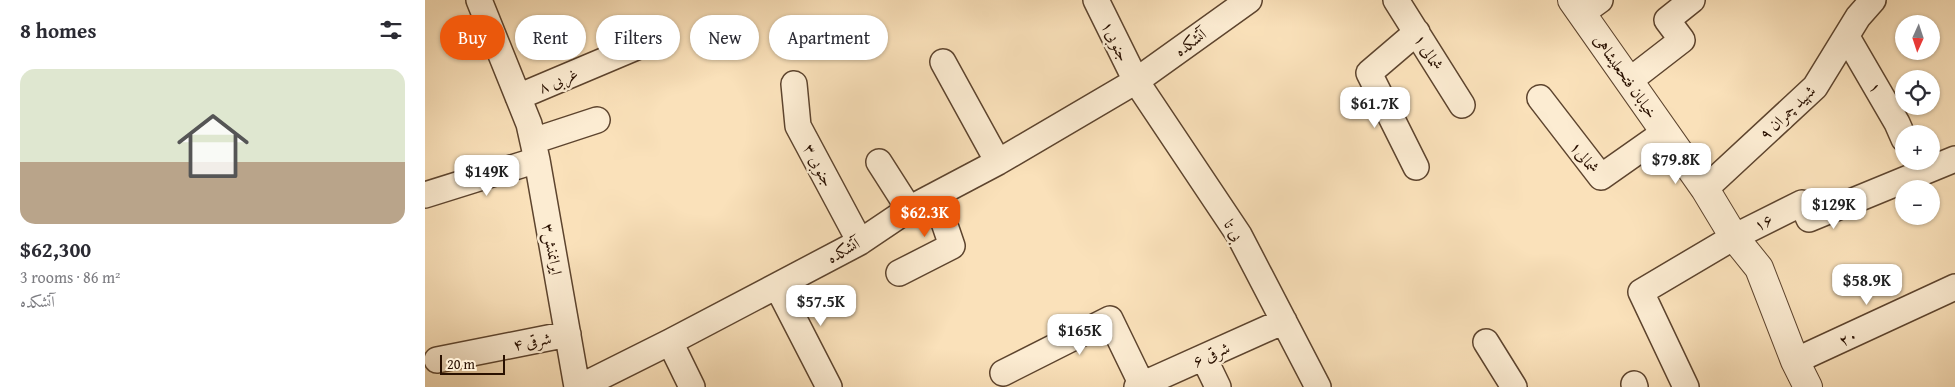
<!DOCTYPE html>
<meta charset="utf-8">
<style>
:root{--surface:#fff;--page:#f7f7f7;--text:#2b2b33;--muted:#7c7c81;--line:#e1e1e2;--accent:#ea580c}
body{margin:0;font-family:"Gentium Book Plus",Amiri,serif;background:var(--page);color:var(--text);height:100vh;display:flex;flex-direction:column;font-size:19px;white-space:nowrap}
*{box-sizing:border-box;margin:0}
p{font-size:16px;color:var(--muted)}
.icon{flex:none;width:28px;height:28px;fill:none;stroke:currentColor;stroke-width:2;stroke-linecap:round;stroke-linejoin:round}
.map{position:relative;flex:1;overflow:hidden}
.panel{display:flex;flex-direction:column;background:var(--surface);width:425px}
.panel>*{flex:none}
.hud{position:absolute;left:15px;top:15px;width:475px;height:45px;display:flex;gap:10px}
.needle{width:32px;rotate:183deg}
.tools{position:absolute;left:1470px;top:15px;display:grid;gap:10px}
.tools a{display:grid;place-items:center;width:45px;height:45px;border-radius:50%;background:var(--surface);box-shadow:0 1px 4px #0004;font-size:25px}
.scale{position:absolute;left:15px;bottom:12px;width:65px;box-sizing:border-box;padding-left:5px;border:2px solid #291000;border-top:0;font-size:14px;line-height:18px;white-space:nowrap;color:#291000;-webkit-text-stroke:4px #fcecd2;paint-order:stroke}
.price{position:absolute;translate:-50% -42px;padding:0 11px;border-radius:10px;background:#fff;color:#222;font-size:16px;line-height:32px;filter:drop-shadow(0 1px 2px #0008)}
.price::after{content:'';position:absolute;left:50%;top:30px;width:15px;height:11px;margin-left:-8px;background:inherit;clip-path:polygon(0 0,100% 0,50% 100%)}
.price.current{background:var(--accent);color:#fff}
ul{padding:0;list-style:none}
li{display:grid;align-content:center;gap:10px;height:265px;padding:0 20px}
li+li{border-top:1px solid var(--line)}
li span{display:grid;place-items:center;height:155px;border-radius:15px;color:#555}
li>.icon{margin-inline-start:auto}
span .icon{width:90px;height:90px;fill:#fffc;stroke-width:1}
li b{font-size:21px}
h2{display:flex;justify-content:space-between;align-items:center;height:60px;padding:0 20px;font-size:21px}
.tag{padding:0 18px;border-radius:22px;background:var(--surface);box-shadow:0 1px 4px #0004;font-size:18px;line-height:45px}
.tag.current{background:var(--accent);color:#fff}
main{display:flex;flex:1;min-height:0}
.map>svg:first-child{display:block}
</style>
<main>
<section class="panel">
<h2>8 homes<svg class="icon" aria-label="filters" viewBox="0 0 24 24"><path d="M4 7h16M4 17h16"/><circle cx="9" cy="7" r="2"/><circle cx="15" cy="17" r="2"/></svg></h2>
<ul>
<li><span style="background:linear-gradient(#dfe7d0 60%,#b9a48a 0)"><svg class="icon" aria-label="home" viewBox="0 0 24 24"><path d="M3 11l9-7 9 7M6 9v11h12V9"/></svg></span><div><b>$62,300</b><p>3 rooms · 86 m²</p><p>آتشکده</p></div></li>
</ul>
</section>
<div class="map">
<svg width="1530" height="387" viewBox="0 0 1530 387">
<rect width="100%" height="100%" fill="#fae1ba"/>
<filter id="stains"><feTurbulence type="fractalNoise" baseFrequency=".004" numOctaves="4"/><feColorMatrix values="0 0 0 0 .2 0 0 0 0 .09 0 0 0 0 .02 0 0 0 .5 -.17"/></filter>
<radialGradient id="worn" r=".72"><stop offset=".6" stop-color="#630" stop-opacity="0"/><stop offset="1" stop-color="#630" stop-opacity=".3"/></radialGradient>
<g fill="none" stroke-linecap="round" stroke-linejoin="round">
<defs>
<path id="minor" d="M54 0 104 124 112 160 152 387
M671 0 711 81 814 235 893 387
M971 0 1037 105
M1157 13 1175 0
M1422 37 1472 123 1479 139
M518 62 573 162
M1204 81 1257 40 1242 20 1267 0
M369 84 373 126 435 242
M93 97 228 40
M1115 98 1176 177 1240 132
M108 141 172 120
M454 162 484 209
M991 167 944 73 992 32
M1280 189 1390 87 1433 17 1448 0
M0 195 112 160
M474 273 527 246 510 196
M352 286 404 387
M245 342 267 387
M1061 342 1089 387
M779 358 793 387
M12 360 143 334
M1370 361 1530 287
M578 373 685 319 717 385
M1209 384 1210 387
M155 387 245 342 435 242 484 209 573 162 711 81 824 0
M712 387 859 321
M1261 387 1216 292 1309 237 1377 203 1384 219 1530 159"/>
<path id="tertiary" d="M1147 0 1280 189 1309 237 1334 268 1370 361 1383 387"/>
</defs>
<use href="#minor" stroke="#5d442e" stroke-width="28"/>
<use href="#tertiary" stroke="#5d442e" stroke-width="30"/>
<use href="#minor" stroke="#fcecd2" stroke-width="25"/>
<use href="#tertiary" stroke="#fcecd2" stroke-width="28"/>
</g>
<g text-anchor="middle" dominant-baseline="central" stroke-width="5" stroke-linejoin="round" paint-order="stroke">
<g font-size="16" fill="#291000" stroke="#fcecd2">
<text transform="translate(691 41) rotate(64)">جنوبی۱</text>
<text transform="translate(765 42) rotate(-36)">آتشکده</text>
<text transform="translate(1004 52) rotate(59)">۱ شمالی</text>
<text transform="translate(1201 76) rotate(55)">خیابان فتحعلیشاهی</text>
<text transform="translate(133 80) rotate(-23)">۸ غربی</text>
<text transform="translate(1451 87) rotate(59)">۱</text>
<text transform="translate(1362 112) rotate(-44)">شهید چمران ۹</text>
<text transform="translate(1160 157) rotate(52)">شمالی۱</text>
<text transform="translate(394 165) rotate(62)">۳ جنوبی</text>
<text transform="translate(1338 222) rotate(-27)">۱۶</text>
<text transform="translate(809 230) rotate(58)">بی تا</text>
<text transform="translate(128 249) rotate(80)">ایرانمنش۳</text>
<text transform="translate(418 250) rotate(-29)">آتشکده</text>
<text transform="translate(1423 337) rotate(-25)">۲۰</text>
<text transform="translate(107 341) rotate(-11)">۴ شرقی</text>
<text transform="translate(786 354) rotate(-24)">۶ شرقی</text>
</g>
</g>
<rect width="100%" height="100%" filter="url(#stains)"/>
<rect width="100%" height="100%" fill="url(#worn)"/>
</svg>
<div class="tools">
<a><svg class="needle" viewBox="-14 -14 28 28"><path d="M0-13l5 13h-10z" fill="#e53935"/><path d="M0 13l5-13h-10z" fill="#7c7c81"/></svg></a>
<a><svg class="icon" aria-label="locate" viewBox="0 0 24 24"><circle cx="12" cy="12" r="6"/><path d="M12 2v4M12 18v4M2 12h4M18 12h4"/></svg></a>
<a>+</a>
<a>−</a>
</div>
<div class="scale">20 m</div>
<b class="price" style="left:950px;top:129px">$61.7K</b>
<b class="price" style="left:1251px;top:185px">$79.8K</b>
<b class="price" style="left:62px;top:197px">$149K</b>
<b class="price" style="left:1409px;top:230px">$129K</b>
<b class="price current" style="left:500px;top:238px">$62.3K</b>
<b class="price" style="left:1442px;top:306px">$58.9K</b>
<b class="price" style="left:396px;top:327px">$57.5K</b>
<b class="price" style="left:655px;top:356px">$165K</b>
<div class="hud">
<a class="tag current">Buy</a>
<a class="tag">Rent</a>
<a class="tag">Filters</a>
<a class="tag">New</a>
<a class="tag">Apartment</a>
</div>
</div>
</main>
